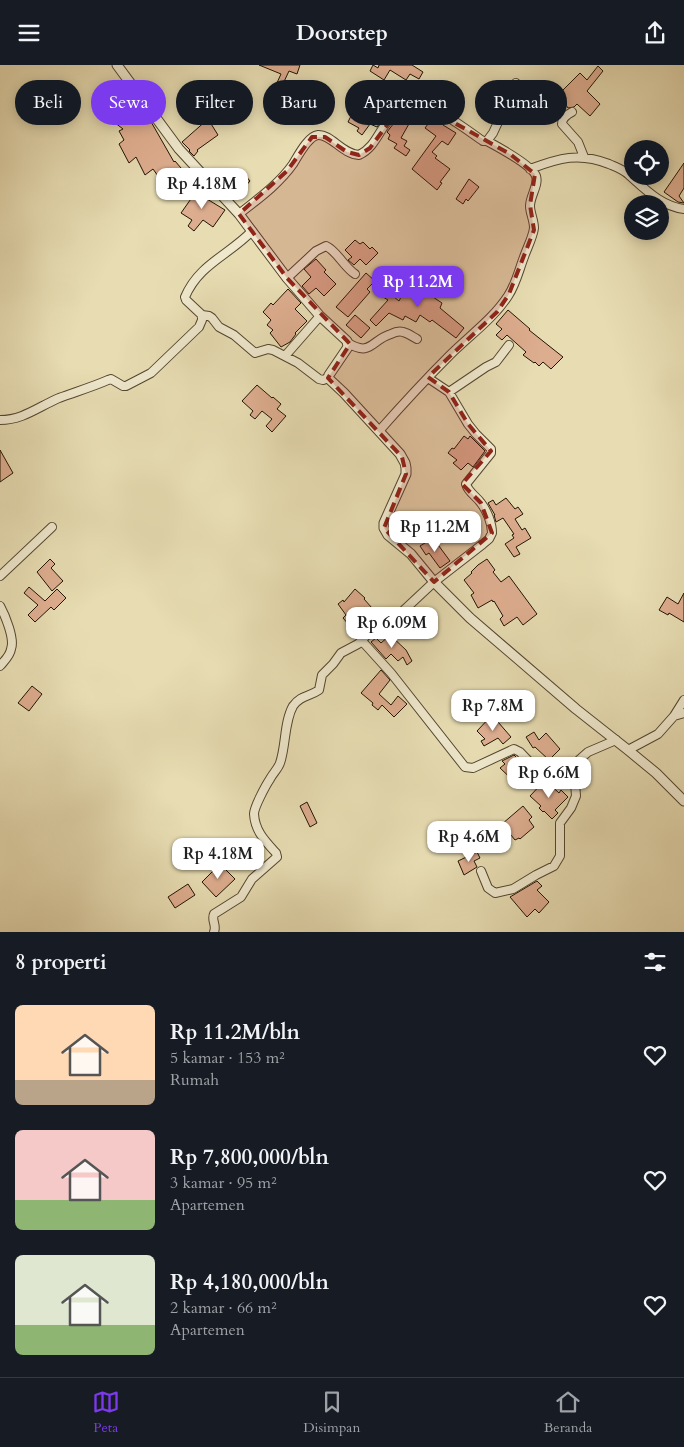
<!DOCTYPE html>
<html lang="id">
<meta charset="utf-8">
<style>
:root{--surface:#171b24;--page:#242831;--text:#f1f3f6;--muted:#9ea1a6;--line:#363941;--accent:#7c3aed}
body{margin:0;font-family:Cardo,serif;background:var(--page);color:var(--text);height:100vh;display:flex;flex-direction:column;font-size:19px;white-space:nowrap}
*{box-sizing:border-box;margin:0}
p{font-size:16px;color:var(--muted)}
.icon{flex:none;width:28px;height:28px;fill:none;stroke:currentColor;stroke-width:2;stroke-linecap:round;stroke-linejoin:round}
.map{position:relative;height:867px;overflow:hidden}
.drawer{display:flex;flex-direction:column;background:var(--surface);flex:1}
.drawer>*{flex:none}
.hud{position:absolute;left:15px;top:15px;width:655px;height:45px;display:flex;gap:10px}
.controls{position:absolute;left:624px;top:75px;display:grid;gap:10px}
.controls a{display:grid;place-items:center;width:45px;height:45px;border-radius:50%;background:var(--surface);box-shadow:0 2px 12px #0003;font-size:25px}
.price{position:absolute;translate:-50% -42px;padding:0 11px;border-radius:10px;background:#fff;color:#222;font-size:16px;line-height:32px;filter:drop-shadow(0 1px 2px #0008)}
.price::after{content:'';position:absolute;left:50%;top:30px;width:15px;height:11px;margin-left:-8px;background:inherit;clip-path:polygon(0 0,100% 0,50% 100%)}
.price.on{background:var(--accent);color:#fff}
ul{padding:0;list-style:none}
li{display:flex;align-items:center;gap:15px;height:125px;padding:0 15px}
li span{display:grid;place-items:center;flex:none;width:140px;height:100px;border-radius:8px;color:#555}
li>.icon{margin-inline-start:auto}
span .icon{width:60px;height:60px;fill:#fffc;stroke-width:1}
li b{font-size:21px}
h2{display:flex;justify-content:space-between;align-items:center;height:60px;padding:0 15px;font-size:21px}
.tag{padding:0 18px;border-radius:22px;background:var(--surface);box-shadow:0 2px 12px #0003;font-size:18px;line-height:45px}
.tag.on{background:var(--accent);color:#fff}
header{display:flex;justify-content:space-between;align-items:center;height:65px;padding:0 15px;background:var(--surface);font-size:22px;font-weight:800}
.menu{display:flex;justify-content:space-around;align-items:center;height:70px;border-top:1px solid var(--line);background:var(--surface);font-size:14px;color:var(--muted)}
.menu a{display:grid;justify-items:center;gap:2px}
.menu .on{color:var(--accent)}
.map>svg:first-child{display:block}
</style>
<header><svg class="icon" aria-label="menu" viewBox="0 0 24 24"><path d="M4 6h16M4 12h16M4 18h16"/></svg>Doorstep<svg class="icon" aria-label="share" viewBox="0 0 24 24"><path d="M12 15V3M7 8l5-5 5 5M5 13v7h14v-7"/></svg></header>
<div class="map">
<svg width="684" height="867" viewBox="0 0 684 867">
<rect width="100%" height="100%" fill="#e7dcb2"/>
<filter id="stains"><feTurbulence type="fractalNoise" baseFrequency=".004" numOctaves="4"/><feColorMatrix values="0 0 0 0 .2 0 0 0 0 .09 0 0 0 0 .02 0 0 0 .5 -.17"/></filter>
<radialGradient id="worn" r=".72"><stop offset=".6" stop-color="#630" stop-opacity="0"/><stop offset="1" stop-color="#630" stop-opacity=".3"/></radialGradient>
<path fill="#ddad8f" stroke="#221403" d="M259 0H300L297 9 289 6 281 23 276 20 281 9Z
M373 0 378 3 379 0H412L423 7 419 14 410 9 406 15 390 5 384 15 370 6Z
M598 1 603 6 587 26 600 39 590 51 577 39 574 42 568 43 566 40 567 39 558 30 580 8 587 15Z
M119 15 150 55 174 97 175 96 181 103 163 118 153 104 145 110 136 92 129 98 119 79 124 75 119 66 123 64 110 54 104 46 107 44 97 34Z
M363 27 374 33 372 38 389 46 377 62 370 59 362 70 357 66 359 63 348 57Z
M434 51 445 58 443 60 456 68 448 80 442 76 432 87 437 91 435 93 450 104 440 117 442 118 437 125 412 104 436 71 425 63Z
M208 54 218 70 197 85 198 86 194 91 189 86 190 85 182 77Z
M397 54 406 55 410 57 401 73 407 76 404 81 410 85 406 91 394 83 397 79 388 74 390 70 387 67Z
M684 98V123L679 131 684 138 678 137 664 127Z
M240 104 250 116 243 124 241 123 235 128 224 119Z
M469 114 479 122 468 136 466 134 463 139 456 134Z
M200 121 211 128 207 134 225 145 213 162 203 155 194 166 188 161 192 155 181 148Z
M355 175 360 179 363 177 370 184 372 182 378 188 366 200 360 194 354 200 348 195 352 192 345 185Z
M316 194 326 205 324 207 336 219 324 231 316 223 309 229 302 221 311 212 304 204Z
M366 208 375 216 367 224 370 227 348 252 336 242Z
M410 214 425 222 429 215 435 219 430 228H431L430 230 442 238 440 243 464 263 456 273 432 255 430 257 420 250 416 257 405 251 403 255 389 248 376 261 370 255 388 235 383 232 388 227 399 236Z
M288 224 301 238 295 244 307 256 295 268 296 269 290 277 281 282 270 268 273 265 267 260 271 255 263 247 271 238 273 240Z
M508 245 530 264 529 265 563 292 551 304 543 297 539 301 535 297 534 298 523 290 526 287 507 270 502 275 496 270 502 264 496 259Z
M355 250 370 263 361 273 346 260Z
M257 320 272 333 273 332 281 339 277 344 286 351 272 367 266 361 272 354 262 346 255 354 250 350 253 346 242 336Z
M464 371 468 374 470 371 485 386 473 402 468 398 461 405 453 398 457 395 448 388 452 383 454 384Z
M0 385 13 408 0 417Z
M506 433 515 444 518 442 523 449 515 454 522 465 525 463 531 473 516 482 520 489 514 492 505 479 514 473 512 470 514 469 503 453 496 457 494 450H495L488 438 493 435 496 440Z
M433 473 450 496 440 503 429 488 426 490 420 481Z
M50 494 55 499 51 503 63 516 52 526 37 507Z
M487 494 495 505 493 507 501 517 509 511 537 549 523 560 517 552 504 561 500 554 503 551 494 536 493 537 492 535 478 543 471 530 474 528 464 515 472 508 471 507 478 500Z
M29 522 45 536 57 524 66 533 54 545 51 542 35 557 28 550 38 540 24 528Z
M355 524 365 533 364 534 380 552 364 565 356 555 349 560 343 553 346 550 338 539 343 535 344 537Z
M684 528V557L669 548 668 550 659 545 667 532 678 539Z
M390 570 406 585 412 596 407 600 403 592 398 596 391 589 386 594 371 577 376 573 381 578Z
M381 605 390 615 379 629 391 640 398 631 407 639 394 652 382 640 378 645 372 640 373 638 361 628Z
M32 621 42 629 29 646 18 638Z
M492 650 511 672 503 679 498 673 484 681 481 676 485 674 477 666Z
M534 667 539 675 546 668 560 684 549 695 535 682 533 683 526 672Z
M514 690 533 709 519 721 500 703 505 699 502 696Z
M545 715 559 728 561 725 568 732 555 745 558 748 552 754 544 746 543 747 539 743 541 741 530 731Z
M307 737 317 758 310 762 300 741Z
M523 741 532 752 529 755 534 762 520 774 519 773 515 775 502 759Z
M477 787 480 793 474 796 477 802 464 810 458 796Z
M220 799 235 814 216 832 202 817Z
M537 816 542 821 537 825 549 837 539 848 535 844 527 852 510 832Z
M188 819 195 830 175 843 168 832Z"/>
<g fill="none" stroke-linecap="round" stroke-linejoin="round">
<defs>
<path id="minor" d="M572 47C566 50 562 53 562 59L578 77 584 92
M530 104C559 93 579 87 609 99 616 102 623 104 629 110 646 125 661 141 684 144
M239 149C258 134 279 119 293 99 298 91 308 71 318 70 331 69 342 89 359 90 378 81 380 59 396 48 412 53 414 44 426 43 439 43 471 68 483 76H487L493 68 516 18
M287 213 316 186 326 181C337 186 344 202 355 209
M202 250 209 251 212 253 219 262 234 270 255 288 268 284 273 285 298 298 319 314 323 315 328 313
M348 278C371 292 371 275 391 269 395 267 399 266 403 267 408 268 413 272 417 274
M285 291 320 251
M449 327 486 302 496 297 509 280
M0 355C23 355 38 342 59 333 75 327 92 322 108 315L111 314 123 321H126L151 308 199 262 202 255V250L186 235 185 232C199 199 229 190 252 166
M379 366C402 340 425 315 450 290 469 271 493 254 508 231 516 219 519 205 524 192 527 183 533 172 534 163 534 155 530 148 530 141 530 131 539 120 536 111 532 100 498 82 487 76
M0 511 52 462
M0 541C5 550 15 574 11 584 10 591 4 596 0 601
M362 576 391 608 465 702 473 703 514 684 520 687 541 709H574
M674 651 684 635
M628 685 658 669 674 651 684 648
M481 806 488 823 495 828 513 824 536 810 554 801 560 791V758L571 743 576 731 574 705 579 695 588 687 616 675
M214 867C217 860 211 855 214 849L241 832 252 814 277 792 276 788C265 776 255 766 254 749 254 742 266 720 270 714 273 708 278 704 280 698 286 681 284 657 293 641 301 630 309 632 319 625L322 610 333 599 341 588 358 579 369 568 403 546 434 517 483 479 489 474 492 468C492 458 487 446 481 438 476 431 468 427 466 419L491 388V384L476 369 468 359 449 327 428 313"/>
<path id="tertiary" d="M117 0 179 84 239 149 287 213 320 251 347 276 348 282 329 310 328 313 344 328 400 389 405 398 406 403V409L384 458V463L388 470 411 489 434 517 470 553 576 644 628 685 656 708 684 736"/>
</defs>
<use href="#minor" stroke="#53462f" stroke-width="10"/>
<use href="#tertiary" stroke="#53462f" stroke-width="11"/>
<use href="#minor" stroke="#efe8cd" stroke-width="8"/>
<use href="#tertiary" stroke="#efe8cd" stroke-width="9"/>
</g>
<path fill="#8f2418" fill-opacity="0.2" stroke="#8f2418" stroke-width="4" stroke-dasharray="10 6" stroke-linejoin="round" d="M428 43 510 89 535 109 530 140 534 165 509 229 497 247 428 312 449 327 468 359 491 386 462 419 481 438 492 468 434 517 384 463 406 409 402 392 328 313 350 279 287 213 239 149 287 106 312 72H325L347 87 359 90 370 83 396 48 410 49Z"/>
<rect width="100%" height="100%" filter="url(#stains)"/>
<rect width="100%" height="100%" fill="url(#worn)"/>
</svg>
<div class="controls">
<a><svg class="icon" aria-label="locate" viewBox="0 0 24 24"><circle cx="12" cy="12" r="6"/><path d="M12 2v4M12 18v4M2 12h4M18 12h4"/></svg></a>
<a><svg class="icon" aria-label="layers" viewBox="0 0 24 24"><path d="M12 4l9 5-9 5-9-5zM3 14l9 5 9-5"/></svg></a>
</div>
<b class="price" style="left:202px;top:145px">Rp 4.18M</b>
<b class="price on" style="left:418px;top:243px">Rp 11.2M</b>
<b class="price" style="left:435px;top:488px">Rp 11.2M</b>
<b class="price" style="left:392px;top:584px">Rp 6.09M</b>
<b class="price" style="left:493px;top:667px">Rp 7.8M</b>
<b class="price" style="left:549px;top:734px">Rp 6.6M</b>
<b class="price" style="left:469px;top:798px">Rp 4.6M</b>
<b class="price" style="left:218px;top:815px">Rp 4.18M</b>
<div class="hud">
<a class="tag">Beli</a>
<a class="tag on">Sewa</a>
<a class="tag">Filter</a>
<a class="tag">Baru</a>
<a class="tag">Apartemen</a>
<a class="tag">Rumah</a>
</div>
</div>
<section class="drawer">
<h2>8 properti<svg class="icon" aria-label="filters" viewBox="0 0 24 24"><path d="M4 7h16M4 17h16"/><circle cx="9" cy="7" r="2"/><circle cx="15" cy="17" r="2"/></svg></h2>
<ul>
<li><span style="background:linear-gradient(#ffd9b3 75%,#b9a48a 0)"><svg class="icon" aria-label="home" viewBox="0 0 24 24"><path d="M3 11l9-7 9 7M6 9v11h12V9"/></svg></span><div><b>Rp 11.2M/bln</b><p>5 kamar · 153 m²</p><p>Rumah</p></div><svg class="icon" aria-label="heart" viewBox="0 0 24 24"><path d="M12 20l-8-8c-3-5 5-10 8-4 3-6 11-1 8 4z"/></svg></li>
<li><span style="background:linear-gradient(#f6c9c9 70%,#8fb573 0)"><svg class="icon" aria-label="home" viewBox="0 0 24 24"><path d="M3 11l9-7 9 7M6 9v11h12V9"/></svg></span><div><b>Rp 7,800,000/bln</b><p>3 kamar · 95 m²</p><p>Apartemen</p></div><svg class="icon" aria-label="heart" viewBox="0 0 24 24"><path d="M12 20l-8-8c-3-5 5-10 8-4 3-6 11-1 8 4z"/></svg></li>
<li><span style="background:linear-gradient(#dfe7d0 70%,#8fb573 0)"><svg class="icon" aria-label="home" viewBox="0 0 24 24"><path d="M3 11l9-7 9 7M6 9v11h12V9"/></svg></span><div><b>Rp 4,180,000/bln</b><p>2 kamar · 66 m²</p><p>Apartemen</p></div><svg class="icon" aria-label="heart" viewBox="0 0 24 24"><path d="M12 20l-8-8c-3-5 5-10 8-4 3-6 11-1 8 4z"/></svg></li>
</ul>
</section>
<nav class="menu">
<a class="on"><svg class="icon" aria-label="map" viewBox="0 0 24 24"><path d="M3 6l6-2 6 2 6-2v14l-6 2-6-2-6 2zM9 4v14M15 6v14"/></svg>Peta</a>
<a><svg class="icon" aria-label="saved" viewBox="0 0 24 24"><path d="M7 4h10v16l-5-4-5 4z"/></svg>Disimpan</a>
<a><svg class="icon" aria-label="home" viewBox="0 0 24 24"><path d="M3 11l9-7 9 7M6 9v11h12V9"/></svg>Beranda</a>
</nav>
